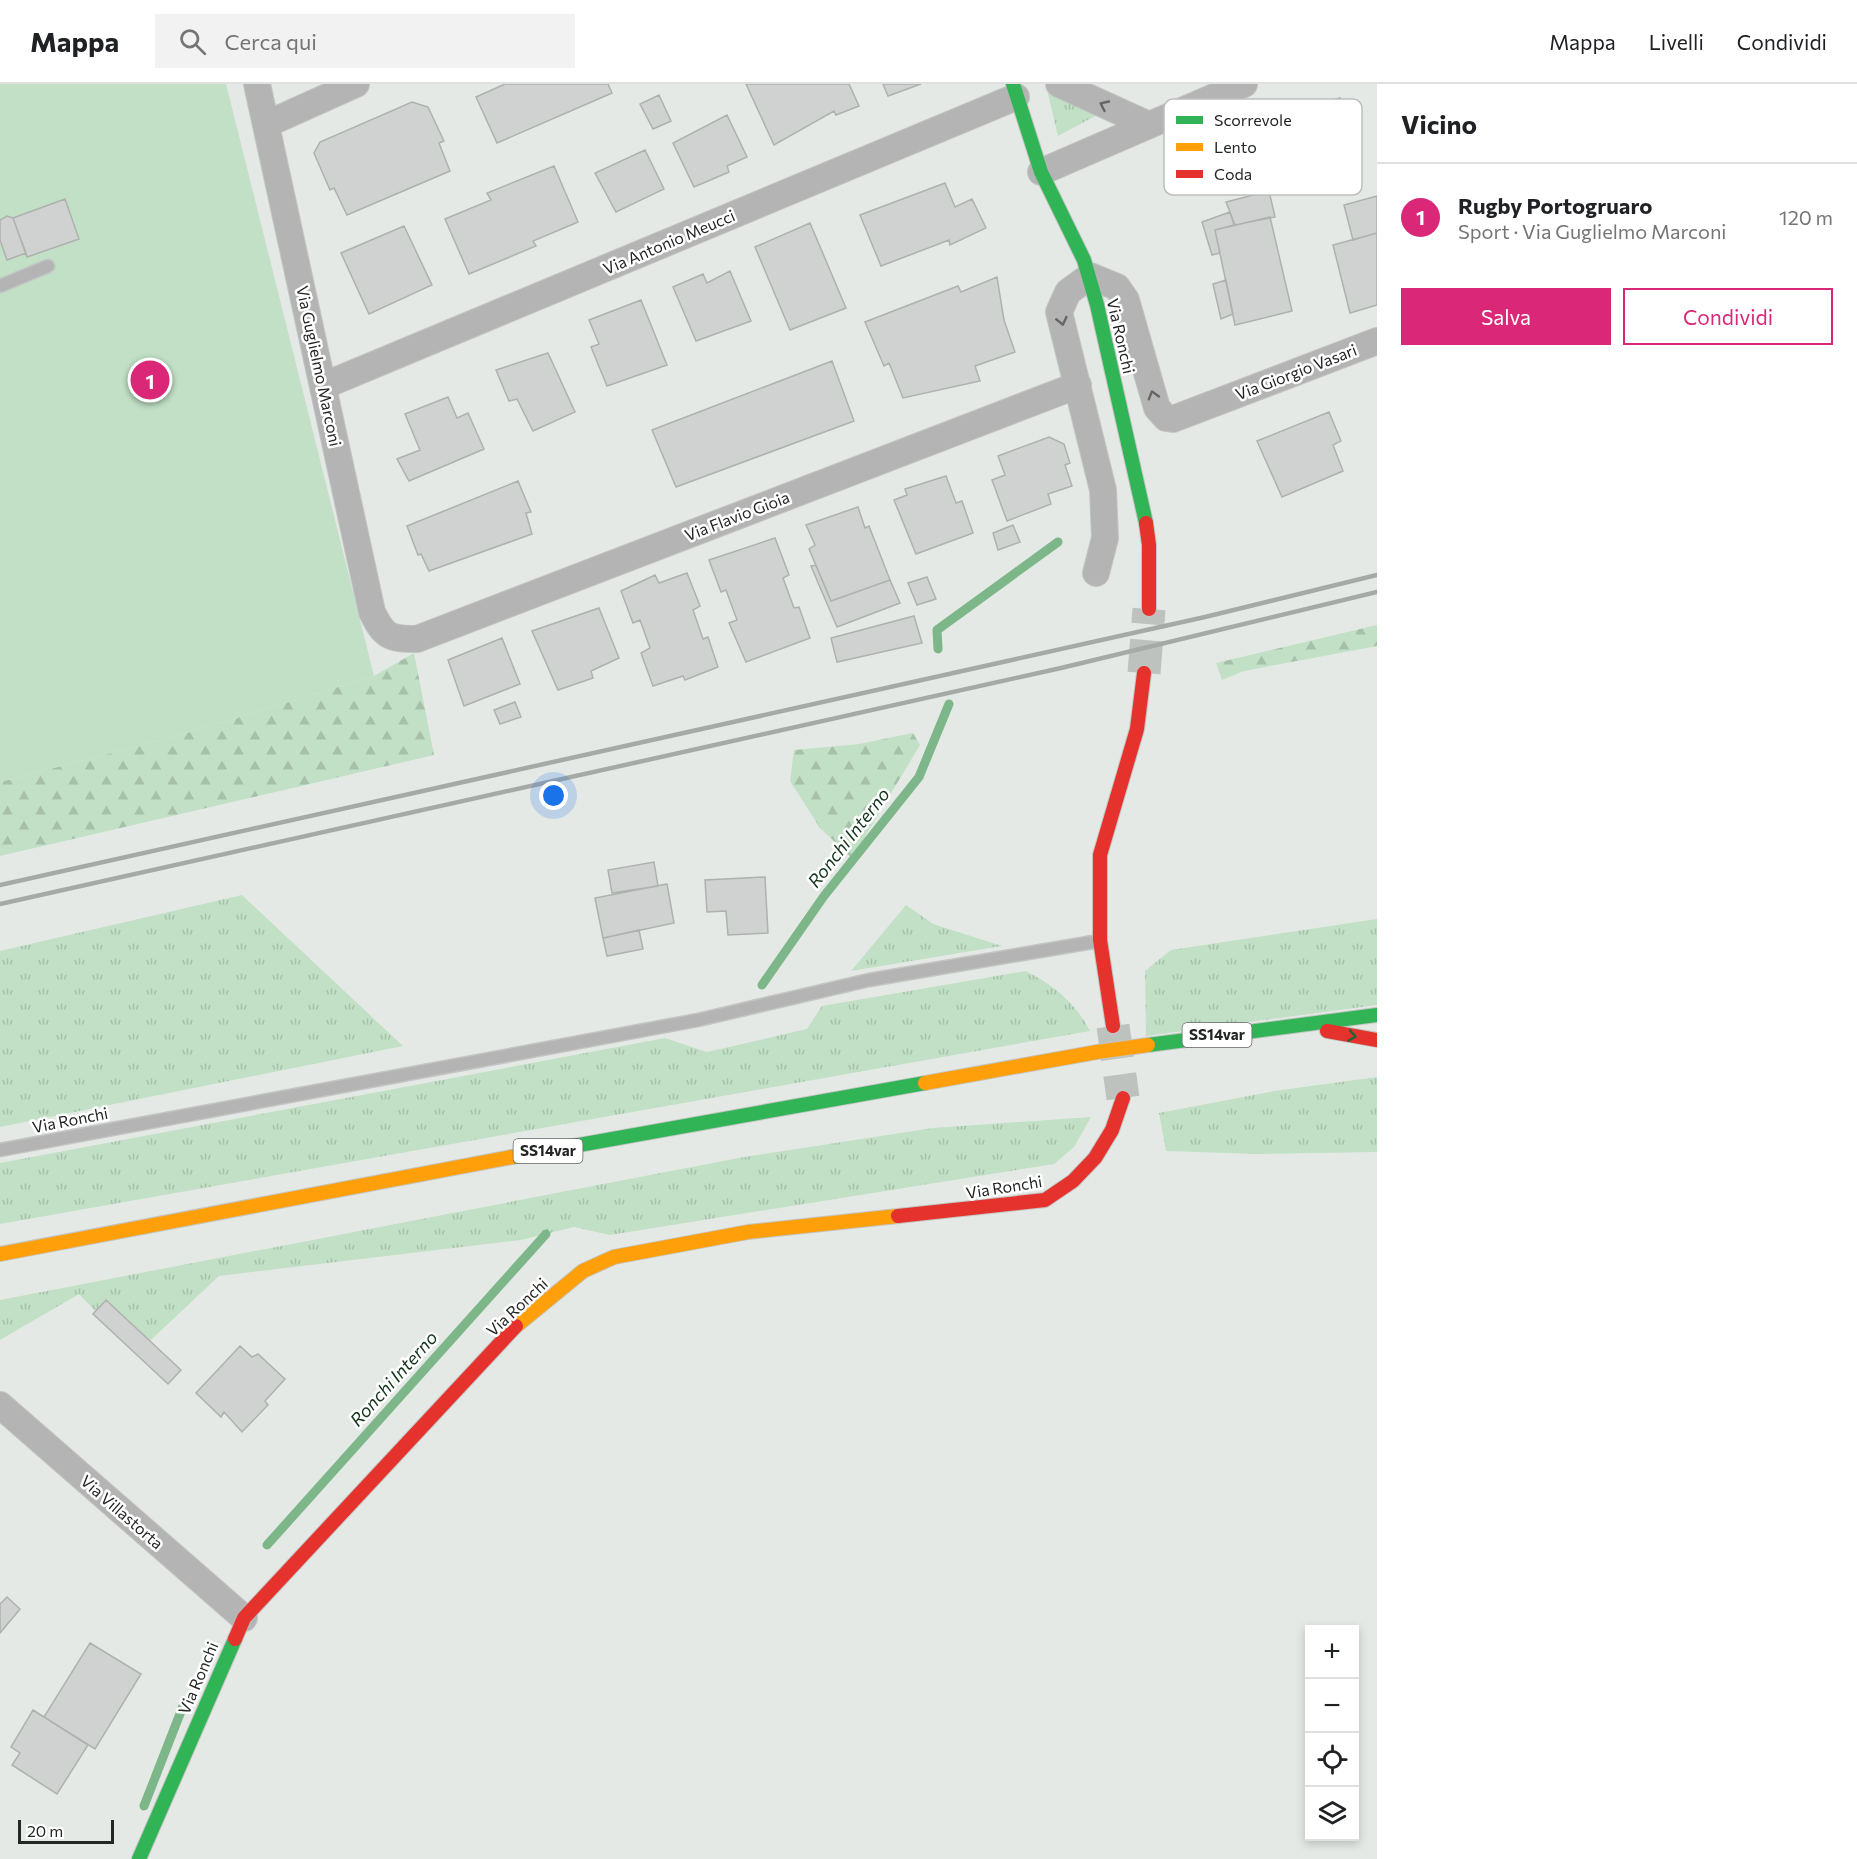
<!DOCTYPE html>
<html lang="it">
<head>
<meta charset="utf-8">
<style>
  body { margin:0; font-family:Commissioner,sans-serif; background:#f2f2f2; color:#202124 }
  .controls { position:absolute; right:18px; bottom:18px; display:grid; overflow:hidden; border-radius:0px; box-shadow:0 3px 9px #0003 }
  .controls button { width:54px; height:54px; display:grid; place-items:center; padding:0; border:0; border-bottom:2px solid #e0e0e0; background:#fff; color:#202124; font:30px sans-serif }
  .scale { position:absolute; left:18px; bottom:15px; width:96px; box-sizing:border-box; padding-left:6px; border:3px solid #232624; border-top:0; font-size:16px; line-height:21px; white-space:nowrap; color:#232624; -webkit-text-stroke:4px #fff; paint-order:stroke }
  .you { position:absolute; left:554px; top:712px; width:21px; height:21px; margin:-15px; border:4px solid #fff; border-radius:50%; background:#1a73e8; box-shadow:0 0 0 9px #1a73e833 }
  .badge { display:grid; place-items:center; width:39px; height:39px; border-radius:50%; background:#db2777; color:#fff; font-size:20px; font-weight:700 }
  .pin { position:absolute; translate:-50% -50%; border:3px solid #fff; box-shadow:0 2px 6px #0006 }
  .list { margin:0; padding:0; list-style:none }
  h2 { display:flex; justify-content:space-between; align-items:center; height:78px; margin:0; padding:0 24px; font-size:26px }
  h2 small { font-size:20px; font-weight:400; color:#757577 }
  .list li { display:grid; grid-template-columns:39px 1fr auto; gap:18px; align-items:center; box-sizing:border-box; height:108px; padding:0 24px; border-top:2px solid #e0e0e0 }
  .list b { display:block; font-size:22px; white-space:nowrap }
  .list p { margin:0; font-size:20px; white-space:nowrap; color:#757577 }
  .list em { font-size:20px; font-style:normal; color:#757577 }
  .actions { display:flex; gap:12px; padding:18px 24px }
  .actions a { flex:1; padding:14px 0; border:2px solid #db2777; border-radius:0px; text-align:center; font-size:21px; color:#db2777 }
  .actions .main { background:#db2777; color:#fff }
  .icon { flex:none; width:33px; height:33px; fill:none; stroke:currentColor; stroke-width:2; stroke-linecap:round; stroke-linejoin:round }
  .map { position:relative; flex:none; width:1377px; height:1775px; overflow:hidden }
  header { display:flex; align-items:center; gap:36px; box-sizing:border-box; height:84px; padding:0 30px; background:#fff; border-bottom:2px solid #e0e0e0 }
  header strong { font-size:28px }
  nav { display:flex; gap:33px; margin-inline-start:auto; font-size:21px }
  .search { width:420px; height:54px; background:#f2f2f2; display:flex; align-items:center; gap:15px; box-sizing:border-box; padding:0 21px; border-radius:0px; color:#757577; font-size:22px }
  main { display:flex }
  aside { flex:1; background:#fff }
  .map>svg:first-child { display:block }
  .grass { fill:url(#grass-tufts) }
  .forest { fill:url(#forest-firs) }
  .pitch { fill:#c1e0c6 }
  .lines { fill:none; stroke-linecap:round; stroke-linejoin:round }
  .stream { stroke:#7db789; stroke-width:9 }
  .building { fill:#cfd2d0; stroke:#aeb1ae; stroke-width:1.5 }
  .secondary-tunnel { stroke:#bec2bf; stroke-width:33; stroke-dasharray:33 16; stroke-linecap:butt }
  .lane-casing { stroke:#c3c5c3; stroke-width:15 }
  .street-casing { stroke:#c3c5c3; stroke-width:28 }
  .fast-casing { stroke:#c3c5c3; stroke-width:16 }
  .slow-casing { stroke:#c3c5c3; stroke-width:16 }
  .jam-casing { stroke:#c3c5c3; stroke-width:16 }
  .lane { stroke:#b3b4b3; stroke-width:12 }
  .street { stroke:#b3b4b3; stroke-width:26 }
  .fast { stroke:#30b455; stroke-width:14 }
  .slow { stroke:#ff9f0a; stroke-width:14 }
  .jam { stroke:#e5322d; stroke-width:14 }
  .rail { stroke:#a7a9a7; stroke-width:4.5 }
  .slow-bridge-casing { stroke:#c3c5c3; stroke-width:16; stroke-linecap:butt }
  .slow-bridge { stroke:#ff9f0a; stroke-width:14 }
  .oneway { stroke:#646664 }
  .oneway2 { stroke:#285f38 }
  .labels { text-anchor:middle; stroke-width:5; stroke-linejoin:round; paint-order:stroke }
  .shield { fill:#fff; stroke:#656766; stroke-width:1.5 }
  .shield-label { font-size:15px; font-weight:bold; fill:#232624 }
  .street-label { font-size:16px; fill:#232624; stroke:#fff }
  .water-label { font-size:18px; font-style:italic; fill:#113319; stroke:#fff }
  .key { fill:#fff; stroke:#bdbebd; stroke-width:1.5 }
  .key-label { font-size:16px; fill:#232624 }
</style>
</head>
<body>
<header>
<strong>Mappa</strong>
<div class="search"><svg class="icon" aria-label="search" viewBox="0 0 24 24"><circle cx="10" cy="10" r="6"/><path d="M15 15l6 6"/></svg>Cerca qui</div>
<nav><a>Mappa</a><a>Livelli</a><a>Condividi</a></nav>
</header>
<main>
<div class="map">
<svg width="1377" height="1775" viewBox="0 0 1377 1775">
  <defs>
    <pattern id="grass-tufts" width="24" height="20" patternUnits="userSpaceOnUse" patternTransform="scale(1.5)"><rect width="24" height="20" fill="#c1e0c6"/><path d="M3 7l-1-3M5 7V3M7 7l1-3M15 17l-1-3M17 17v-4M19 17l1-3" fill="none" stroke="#a6c0aa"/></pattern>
    <pattern id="forest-firs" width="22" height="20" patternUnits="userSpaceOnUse" patternTransform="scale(1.5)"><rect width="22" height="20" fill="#c1e0c6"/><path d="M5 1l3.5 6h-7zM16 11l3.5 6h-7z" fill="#a6c0aa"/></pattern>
  </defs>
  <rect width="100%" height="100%" fill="#e5e9e6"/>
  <!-- grass -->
  <path class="grass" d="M1048,10L1101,29L1058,52Z
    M242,811L403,962L0,1043V867Z
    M906,821L933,840L1002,862L851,887Z
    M1377,835V921L1146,952L1145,887L1171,866Z
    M1026,887C1053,901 1076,919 1090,947L0,1140V1079L665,954L707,968L807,945L822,922Z
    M1377,993V1068L1257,1070L1166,1067L1159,1029L1274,1007Z
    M1091,1033L1074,1063L1054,1080L610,1151L574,1143L521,1156L219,1192L136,1270L79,1210L0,1256V1216L744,1073L933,1044Z"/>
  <!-- forest -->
  <path class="forest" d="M1377,541V562L1244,587L1222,596L1216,579Z
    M414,569L434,671L0,772V698L180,651L374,592Z
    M913,649L920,661L852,774L820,744L790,697L794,666L859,660Z"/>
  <!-- pitch -->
  <path class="pitch" d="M0,0H226L374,592L180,651L0,698Z"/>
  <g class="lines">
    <!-- stream -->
    <path class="stream" d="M938,565L937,546L1058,458
      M762,901L824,812L919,693L949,620
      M267,1461L546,1150
      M144,1722L185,1617"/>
  </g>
  <!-- building -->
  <path class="building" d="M505,0H608L612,9L497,59L476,13Z
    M746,0H849L859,22L836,31L834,27L774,61Z
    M883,0H921L888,12Z
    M659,11L671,37L653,45L640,20Z
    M1340,14L1360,87L1315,99L1294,26Z
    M412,18L428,23L444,57L439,59L450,87L347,131L334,104L330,106L314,69L320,58Z
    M727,31L747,73L727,82L729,88L694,103L673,59Z
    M645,66L664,105L616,128L595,89Z
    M554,82L578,138L533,157L536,162L469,190L445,135L491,116L487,109Z
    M945,99L955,123L972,115L986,144L950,161L949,156L881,182L860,131Z
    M1269,107L1275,133L1235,141L1226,118Z
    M1377,112V149L1353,156L1344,121Z
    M65,115L79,155L27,173L13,134Z
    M1230,128L1234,141L1215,146L1220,169L1212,171L1202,138Z
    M7,132L13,134L26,169L7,176L0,156V136Z
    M1270,133L1292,227L1235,241L1215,146Z
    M810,139L846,224L790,246L755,163Z
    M404,142L432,201L369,230L341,169Z
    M1377,149V221L1350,229L1333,161Z
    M730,187L751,237L696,257L673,203L703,190L707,199Z
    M997,193L1004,236L1015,268L975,282L980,297L903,314L889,279L884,282L865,238L958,202L961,208Z
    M1226,196L1233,230L1221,235L1213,200Z
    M641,216L667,281L607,302L591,263L599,260L589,236Z
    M548,269L575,328L533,347L517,315L509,317L496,286Z
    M832,277L854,337L676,403L652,346Z
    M448,313L457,334L468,329L484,365L409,397L397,375L420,366L405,330Z
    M1329,328L1341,357L1333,361L1343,387L1282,413L1257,357Z
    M1049,353L1064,360L1070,379L1065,381L1072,402L1048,410L1051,420L1007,437L992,396L1005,391L998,372Z
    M946,392L956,419L962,417L973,449L916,470L894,416L907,411L905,405Z
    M518,397L531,428L526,429L532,450L429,487L421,470L418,471L407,442Z
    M858,423L865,444L869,442L890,496L831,517L809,465L815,461L806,441Z
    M1013,441L1020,458L998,466L993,449Z
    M775,454L789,491L783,494L794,524L799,523L810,554L746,578L729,539L737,536L726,506L721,508L709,476Z
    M816,481L831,517L890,496L900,519L837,543L811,482Z
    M687,489L700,522L693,526L703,555L708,553L718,583L685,596L683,592L653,602L641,569L650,564L640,536L633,539L621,507L655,491L659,499Z
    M927,493L936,515L917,521L908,499Z
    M599,524L619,574L591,587L593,594L558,606L532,547Z
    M914,532L922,559L837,578L831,554Z
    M502,554L520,600L464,622L448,576Z
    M515,618L521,633L500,640L494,626Z
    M654,778L658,802L612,809L608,786Z
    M765,793L768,849L728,851L726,827L707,828L705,796Z
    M667,800L674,839L603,854L595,814Z
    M639,846L643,865L607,872L603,854Z
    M106,1216L181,1286L168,1300L93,1230Z
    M240,1262L252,1273L258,1270L285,1295L265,1317L268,1321L242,1348L224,1328L221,1333L196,1309Z
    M7,1513L20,1525L0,1549V1520Z
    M90,1559L141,1590L95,1665L44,1633Z
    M33,1626L88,1661L57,1710L12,1681L20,1669L11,1663Z"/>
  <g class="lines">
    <!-- secondary-tunnel -->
    <path class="secondary-tunnel" d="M1144,589L1149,525
      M1113,942L1123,1014"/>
    <defs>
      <path id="lane" d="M0,202L48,182
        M0,1066L698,936L869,896L1099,857"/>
      <path id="street" d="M257,0L372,528C384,553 390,555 417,555L1078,301
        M1059,0L1149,41
        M267,40L356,0
        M1041,88L1244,0
        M323,302L1016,13
        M1096,489L1105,454L1103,406L1059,228L1068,208L1090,192L1117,203L1126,216L1157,324L1166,334L1173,335L1377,257
        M0,1321L244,1534"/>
      <path id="fast" d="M1013,0L1041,88L1084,176L1097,221L1146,439
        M1148,961L1377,931
        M512,1073L925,999
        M139,1775L235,1555"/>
      <path id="slow" d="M925,999L1097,968
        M0,1170L512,1073
        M516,1242L583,1187L614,1173L748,1148L898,1132"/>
      <path id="jam" d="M1146,439L1149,461V525
        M1113,942L1100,856V771L1137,645L1144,589
        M1327,947L1377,956
        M898,1132L1045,1116L1073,1097L1095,1074L1112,1046L1123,1014
        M235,1555L244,1534L516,1242"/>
    </defs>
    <!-- lane casing -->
    <use href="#lane" class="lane-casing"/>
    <!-- street casing -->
    <use href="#street" class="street-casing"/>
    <!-- fast casing -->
    <use href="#fast" class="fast-casing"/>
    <!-- slow casing -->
    <use href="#slow" class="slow-casing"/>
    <!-- jam casing -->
    <use href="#jam" class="jam-casing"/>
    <!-- lane -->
    <use href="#lane" class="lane"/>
    <!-- street -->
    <use href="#street" class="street"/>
    <!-- fast -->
    <use href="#fast" class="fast"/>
    <!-- slow -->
    <use href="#slow" class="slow"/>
    <!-- jam -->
    <use href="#jam" class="jam"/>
    <!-- rail -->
    <path class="rail" d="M0,801L1205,533L1377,491
      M0,820L1061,584L1377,508"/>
    <defs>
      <path id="slow-bridge" d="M1097,968L1148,961"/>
    </defs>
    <!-- slow-bridge casing -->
    <use href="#slow-bridge" class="slow-bridge-casing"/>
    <!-- slow-bridge -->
    <use href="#slow-bridge" class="slow-bridge"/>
  </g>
  <!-- one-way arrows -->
  <defs><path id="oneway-chevron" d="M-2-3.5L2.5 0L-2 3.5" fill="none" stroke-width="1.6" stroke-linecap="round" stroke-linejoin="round" transform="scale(1.5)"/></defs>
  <g class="oneway">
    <use href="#oneway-chevron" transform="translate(1104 21) rotate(-155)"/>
    <use href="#oneway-chevron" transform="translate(1062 237) rotate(77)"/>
    <use href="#oneway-chevron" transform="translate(1153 311) rotate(-106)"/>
  </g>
  <use class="oneway2" href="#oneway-chevron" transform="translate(1352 952) rotate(9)"/>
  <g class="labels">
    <!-- shield labels -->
    <g class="shield">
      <rect x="1182.5" y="939" width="69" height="24" rx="4.5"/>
      <rect x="513.5" y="1055" width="69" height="24" rx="4.5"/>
    </g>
    <g class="shield-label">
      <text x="1217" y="956">SS14var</text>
      <text x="548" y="1072">SS14var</text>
    </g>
    <!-- street labels -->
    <g class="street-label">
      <text transform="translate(669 158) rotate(-23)" y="6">Via Antonio Meucci</text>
      <text transform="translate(1121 252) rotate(77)" y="6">Via Ronchi</text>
      <text transform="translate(319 282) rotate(78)" y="6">Via Guglielmo Marconi</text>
      <text transform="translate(1296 288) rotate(-21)" y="6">Via Giorgio Vasari</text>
      <text transform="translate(737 432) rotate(-21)" y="6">Via Flavio Gioia</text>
      <text transform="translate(70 1036) rotate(-11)" y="6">Via Ronchi</text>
      <text transform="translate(1004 1103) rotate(-9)" y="6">Via Ronchi</text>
      <text transform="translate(517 1223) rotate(-43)" y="6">Via Ronchi</text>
      <text transform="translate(122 1428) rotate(41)" y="6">Via Villastorta</text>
      <text transform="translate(198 1594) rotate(-67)" y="6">Via Ronchi</text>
    </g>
    <!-- water labels -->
    <g class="water-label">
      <text transform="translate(849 754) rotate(-52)" y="6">Ronchi Interno</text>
      <text transform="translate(394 1295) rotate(-48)" y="6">Ronchi Interno</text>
    </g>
  </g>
  <!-- legend -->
  <rect x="1164" y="15" width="198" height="96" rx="9" class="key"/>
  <rect x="1176" y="32" width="27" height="8" fill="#30b455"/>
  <rect x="1176" y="59" width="27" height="8" fill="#ff9f0a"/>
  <rect x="1176" y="86" width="27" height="8" fill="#e5322d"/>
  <g class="key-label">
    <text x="1214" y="42">Scorrevole</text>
    <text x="1214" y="69">Lento</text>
    <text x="1214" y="96">Coda</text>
  </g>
</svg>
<div class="controls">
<button>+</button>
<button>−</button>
<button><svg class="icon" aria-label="locate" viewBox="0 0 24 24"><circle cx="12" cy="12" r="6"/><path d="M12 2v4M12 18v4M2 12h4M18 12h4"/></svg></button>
<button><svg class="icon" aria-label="layers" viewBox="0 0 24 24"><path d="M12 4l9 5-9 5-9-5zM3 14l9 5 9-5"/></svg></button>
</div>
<div class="scale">20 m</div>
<div class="you"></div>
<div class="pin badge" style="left:150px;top:296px">1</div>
</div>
<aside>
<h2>Vicino<small></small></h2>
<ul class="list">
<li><span class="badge">1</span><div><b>Rugby Portogruaro</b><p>Sport · Via Guglielmo Marconi</p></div><em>120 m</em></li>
</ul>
<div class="actions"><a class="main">Salva</a><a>Condividi</a></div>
</aside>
</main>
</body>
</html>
